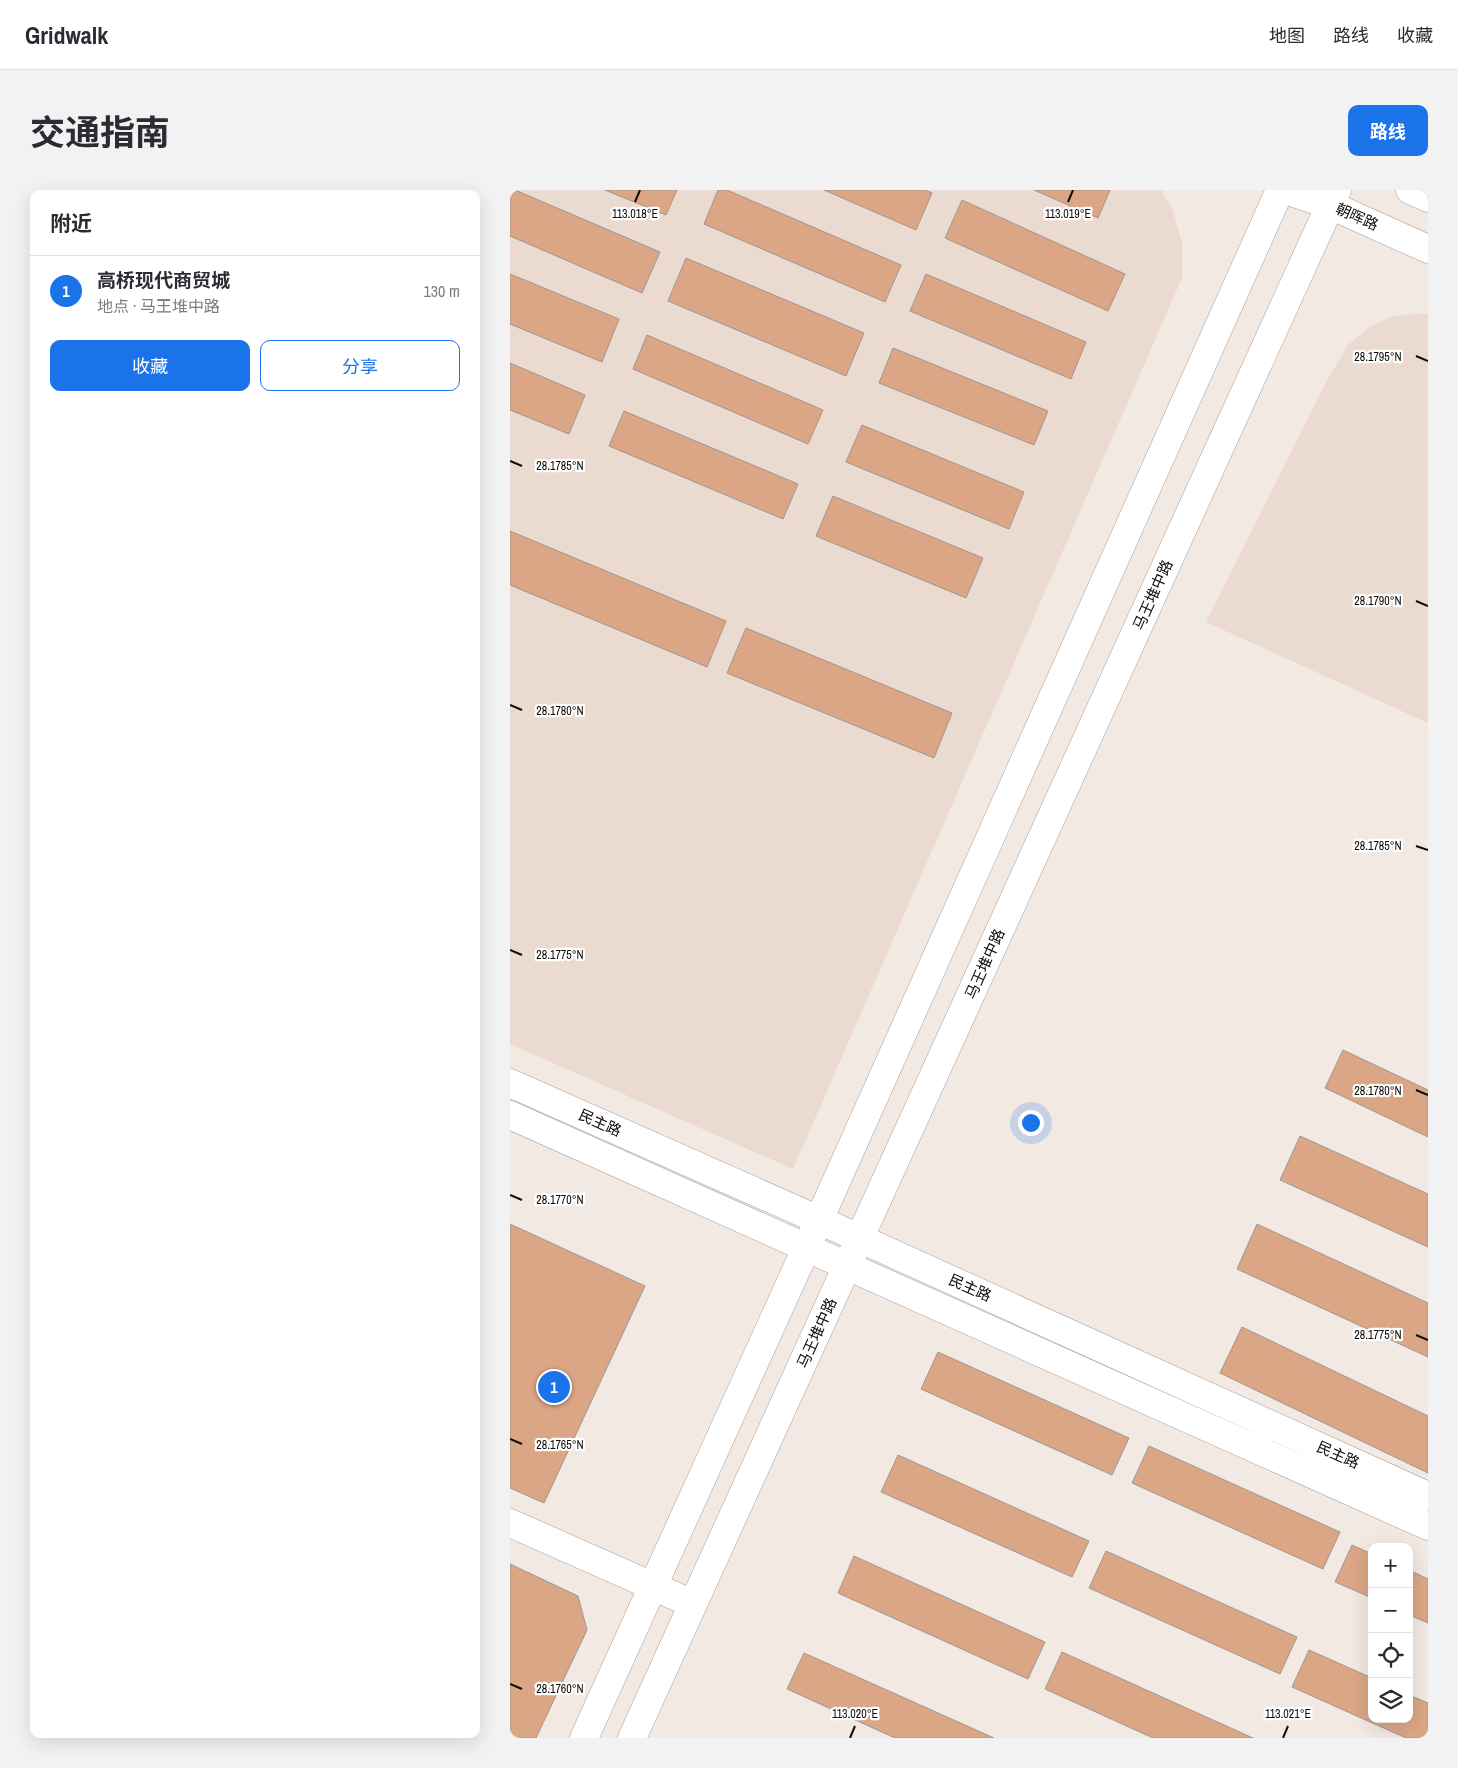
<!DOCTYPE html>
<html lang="zh">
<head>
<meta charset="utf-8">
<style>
  body { margin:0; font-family:"Archivo Narrow","Noto Sans SC",sans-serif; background:#f2f2f3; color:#2b2b33 }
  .controls { position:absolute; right:15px; bottom:15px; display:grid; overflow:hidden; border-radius:10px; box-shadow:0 5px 20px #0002 }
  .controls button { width:45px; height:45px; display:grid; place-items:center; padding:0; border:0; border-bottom:1px solid #e1e1e2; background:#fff; color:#2b2b33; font:25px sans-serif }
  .you { position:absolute; left:520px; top:932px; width:18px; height:18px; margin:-12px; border:4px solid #fff; border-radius:50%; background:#1a73e8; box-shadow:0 0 0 8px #1a73e833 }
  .badge { display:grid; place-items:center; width:32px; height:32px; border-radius:50%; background:#1a73e8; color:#fff; font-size:16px; font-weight:700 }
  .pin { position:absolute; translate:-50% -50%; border:2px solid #fff; box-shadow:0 1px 5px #0006 }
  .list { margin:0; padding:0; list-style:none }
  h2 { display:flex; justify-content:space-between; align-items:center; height:65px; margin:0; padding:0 20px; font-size:21px }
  h2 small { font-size:16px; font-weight:400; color:#7c7c81 }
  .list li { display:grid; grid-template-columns:32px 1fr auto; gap:15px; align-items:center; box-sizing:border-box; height:70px; padding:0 20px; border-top:1px solid #e1e1e2 }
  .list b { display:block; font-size:19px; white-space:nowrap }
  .list p { margin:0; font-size:16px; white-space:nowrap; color:#7c7c81 }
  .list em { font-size:16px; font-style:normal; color:#7c7c81 }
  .actions { display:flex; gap:10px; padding:15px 20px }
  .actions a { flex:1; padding:11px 0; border:1px solid #1a73e8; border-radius:10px; text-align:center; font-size:18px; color:#1a73e8 }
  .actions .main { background:#1a73e8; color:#fff }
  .icon { flex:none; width:28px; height:28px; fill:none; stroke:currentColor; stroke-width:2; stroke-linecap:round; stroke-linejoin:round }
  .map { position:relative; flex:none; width:918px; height:1548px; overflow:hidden; border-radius:10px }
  header { display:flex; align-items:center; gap:30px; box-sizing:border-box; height:70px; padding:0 25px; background:#fff; border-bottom:1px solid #e1e1e2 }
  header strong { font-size:24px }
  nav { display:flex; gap:28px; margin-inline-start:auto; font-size:18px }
  .intro { display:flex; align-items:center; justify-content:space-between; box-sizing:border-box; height:120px; padding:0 30px }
  h1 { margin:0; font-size:35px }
  .button { padding:12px 22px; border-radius:10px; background:#1a73e8; color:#fff; font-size:18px; font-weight:700 }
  main { display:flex; gap:30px; padding:0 30px }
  aside { flex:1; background:#fff; border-radius:10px; box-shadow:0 5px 20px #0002 }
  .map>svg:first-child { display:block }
  .built { fill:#eadad0 }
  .building { fill:#dba686; stroke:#9f9691 }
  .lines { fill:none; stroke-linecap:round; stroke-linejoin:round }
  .minor-casing { stroke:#aaa19c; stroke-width:29 }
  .major-casing { stroke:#aaa19c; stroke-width:29 }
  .minor { stroke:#fff; stroke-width:28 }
  .major { stroke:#fff; stroke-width:28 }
  .ticks { fill:none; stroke:#0e0b09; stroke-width:2 }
  .labels { text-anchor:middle; stroke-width:4.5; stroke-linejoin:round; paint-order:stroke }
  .street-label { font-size:15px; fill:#0e0b09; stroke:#fff }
  .ticks-label { font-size:12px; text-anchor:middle; fill:#0e0b09; stroke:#fff; stroke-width:4.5; stroke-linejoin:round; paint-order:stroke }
</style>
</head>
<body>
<header>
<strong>Gridwalk</strong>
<nav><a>地图</a><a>路线</a><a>收藏</a></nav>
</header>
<div class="intro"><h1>交通指南</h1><a class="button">路线</a></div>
<main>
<aside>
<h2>附近<small></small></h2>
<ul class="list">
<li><span class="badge">1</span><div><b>高桥现代商贸城</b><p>地点 · 马王堆中路</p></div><em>130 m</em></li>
</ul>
<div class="actions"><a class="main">收藏</a><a>分享</a></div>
</aside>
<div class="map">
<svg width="918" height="1548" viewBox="0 0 918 1548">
  <rect width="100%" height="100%" fill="#f2e9e3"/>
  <!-- built -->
  <path class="built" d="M0,0H651L662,18L672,52V88L283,979L0,854Z
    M906,124H918V533L696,432L816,192L839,154L861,136L883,126Z"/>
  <!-- building -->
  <path class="building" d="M0,0H5L150,62L132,103L0,46Z
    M95,0H167L156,25Z
    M208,0H217L391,75L375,112L194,34Z
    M314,0H415L422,3L406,40Z
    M524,0H600L588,28Z
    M452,10L615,84L598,121L435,48Z
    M176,68L354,143L336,186L158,111Z
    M0,84L109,129L92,172L0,134Z
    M416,84L576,152L561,189L400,121Z
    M137,145L313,220L298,254L123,179Z
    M383,158L538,221L524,255L369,193Z
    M0,173L75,205L59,244L0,220Z
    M114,221L288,294L273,329L99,256Z
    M352,235L514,302L499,339L336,272Z
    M323,306L473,368L456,408L306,346Z
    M0,341L216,431L197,477L0,395Z
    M236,438L442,523L424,568L217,483Z
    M833,860L918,900V947L815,898Z
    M790,946L918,1004V1057L770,990Z
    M0,1034L135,1096L34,1313L0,1298Z
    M747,1034L918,1113V1167L727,1079Z
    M732,1137L918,1226V1283L710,1183Z
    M428,1162L619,1248L602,1285L411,1199Z
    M639,1256L830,1342L813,1379L622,1293Z
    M388,1265L579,1351L562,1387L371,1302Z
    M842,1355L862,1364V1408L825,1392Z
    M596,1361L787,1447L770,1484L579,1398Z
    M344,1366L535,1452L518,1489L328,1403Z
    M0,1374L68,1406L77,1440L26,1548H0Z
    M899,1380L918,1389V1433L899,1425Z
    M799,1460L862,1488V1529H899V1505L918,1513V1548H896L782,1497Z
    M552,1462L743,1548H643L535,1499Z
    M294,1463L484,1548H385L277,1499Z"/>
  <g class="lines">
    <defs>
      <path id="minor" d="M775,0L820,15L918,59
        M900,0L918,8
        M0,893L309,1030L918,1306
        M0,925L918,1336
        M0,1333L183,1414"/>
      <path id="major" d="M74,1548L309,1030L770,0
        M122,1548L827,0"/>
    </defs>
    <!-- minor casing -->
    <use href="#minor" class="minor-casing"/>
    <!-- major casing -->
    <use href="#major" class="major-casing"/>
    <!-- minor -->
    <use href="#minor" class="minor"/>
    <!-- major -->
    <use href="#major" class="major"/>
  </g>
  <!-- ticks -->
  <path class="ticks" d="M125,12L130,0M558,12L563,0M906,166L918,171M0,271L12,276M906,411L918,416M0,515L12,520M906,656L918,660M0,760L12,765M906,900L918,905M0,1005L12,1010M906,1145L918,1150M0,1249L12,1254M0,1494L12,1499M340,1548L345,1536M773,1548L778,1536"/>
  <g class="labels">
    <!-- street labels -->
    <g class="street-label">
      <text transform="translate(847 27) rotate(24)" y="5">朝晖路</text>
      <text transform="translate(643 405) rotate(-66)" y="5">马王堆中路</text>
      <text transform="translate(475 774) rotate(-66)" y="5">马王堆中路</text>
      <text transform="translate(90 933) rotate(24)" y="5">民主路</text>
      <text transform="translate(460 1098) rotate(24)" y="5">民主路</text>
      <text transform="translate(307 1143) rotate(-66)" y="5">马王堆中路</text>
      <text transform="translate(828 1265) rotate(24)" y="5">民主路</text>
    </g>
  </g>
  <g class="ticks-label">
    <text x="558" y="28">113.019°E</text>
    <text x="125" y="28">113.018°E</text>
    <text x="868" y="171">28.1795°N</text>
    <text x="50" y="280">28.1785°N</text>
    <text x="868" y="415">28.1790°N</text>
    <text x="50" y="525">28.1780°N</text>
    <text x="868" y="660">28.1785°N</text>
    <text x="50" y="769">28.1775°N</text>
    <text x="868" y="905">28.1780°N</text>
    <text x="50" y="1014">28.1770°N</text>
    <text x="868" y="1149">28.1775°N</text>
    <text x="50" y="1259">28.1765°N</text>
    <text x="50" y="1503">28.1760°N</text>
    <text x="345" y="1528">113.020°E</text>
    <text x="778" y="1528">113.021°E</text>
  </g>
</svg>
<div class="controls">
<button>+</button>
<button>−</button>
<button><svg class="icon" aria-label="locate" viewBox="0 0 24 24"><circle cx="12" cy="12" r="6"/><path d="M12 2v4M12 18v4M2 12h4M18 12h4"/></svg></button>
<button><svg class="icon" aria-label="layers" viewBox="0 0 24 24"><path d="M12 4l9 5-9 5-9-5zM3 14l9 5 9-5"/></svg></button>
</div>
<div class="you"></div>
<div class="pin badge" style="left:44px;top:1197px">1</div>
</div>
</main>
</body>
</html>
